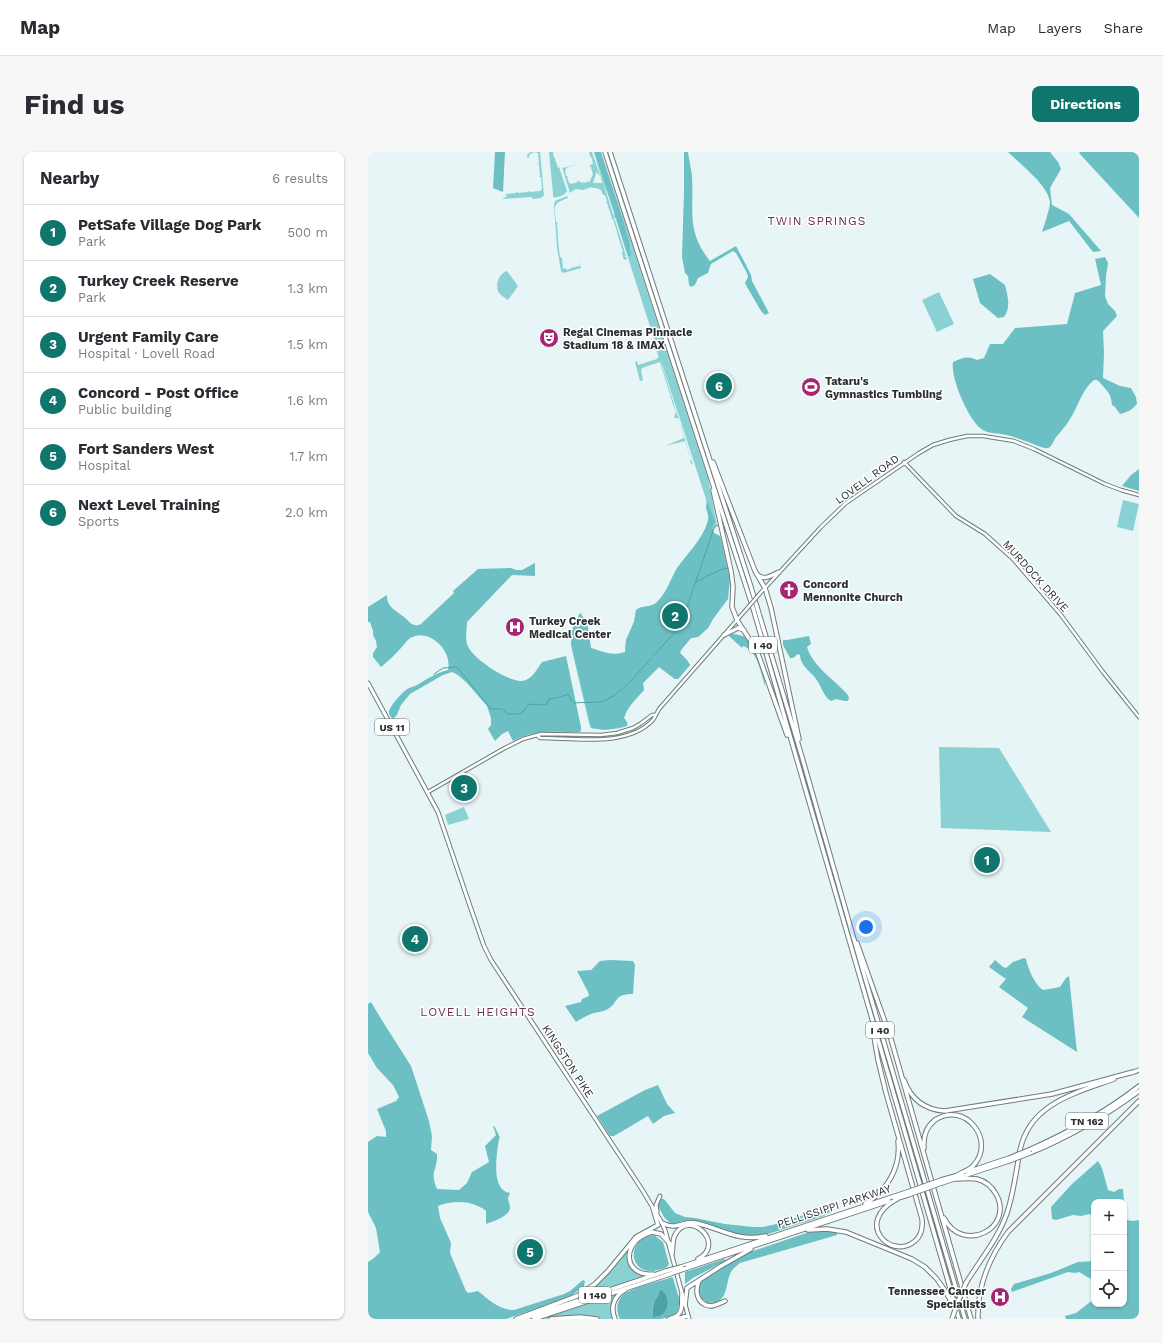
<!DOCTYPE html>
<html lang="en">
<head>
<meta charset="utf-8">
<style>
  body { margin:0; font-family:"Work Sans",sans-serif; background:#f7f7f7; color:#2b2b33 }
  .controls { position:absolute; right:12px; bottom:12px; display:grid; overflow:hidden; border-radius:8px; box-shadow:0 1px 3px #0004 }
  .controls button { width:36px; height:36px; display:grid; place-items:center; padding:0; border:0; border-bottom:1px solid #e1e1e2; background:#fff; color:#2b2b33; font:20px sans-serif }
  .you { position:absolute; left:498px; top:775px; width:14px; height:14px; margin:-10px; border:3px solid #fff; border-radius:50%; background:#1a73e8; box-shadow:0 0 0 6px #1a73e833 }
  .badge { display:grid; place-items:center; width:26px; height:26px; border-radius:50%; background:#0f766e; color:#fff; font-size:13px; font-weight:700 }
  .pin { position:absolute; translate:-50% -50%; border:2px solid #fff; box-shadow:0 1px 4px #0006 }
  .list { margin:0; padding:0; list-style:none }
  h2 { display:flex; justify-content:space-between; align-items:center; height:52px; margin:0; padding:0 16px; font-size:17px }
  h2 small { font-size:13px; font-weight:400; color:#7c7c81 }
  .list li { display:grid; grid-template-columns:26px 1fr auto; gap:12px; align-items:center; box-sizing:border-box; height:56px; padding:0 16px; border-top:1px solid #e1e1e2 }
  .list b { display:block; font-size:15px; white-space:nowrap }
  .list p { margin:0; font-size:13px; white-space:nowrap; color:#7c7c81 }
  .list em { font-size:13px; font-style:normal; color:#7c7c81 }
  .icon { flex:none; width:22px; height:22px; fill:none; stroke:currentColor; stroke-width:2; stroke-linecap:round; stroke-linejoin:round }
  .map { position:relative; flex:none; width:771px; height:1167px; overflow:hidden; border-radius:8px }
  header { display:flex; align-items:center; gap:24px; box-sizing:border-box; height:56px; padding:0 20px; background:#fff; border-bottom:1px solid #e1e1e2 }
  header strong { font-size:19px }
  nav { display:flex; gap:22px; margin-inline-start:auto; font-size:14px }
  .intro { display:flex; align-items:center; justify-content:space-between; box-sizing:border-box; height:96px; padding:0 24px }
  h1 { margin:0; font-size:28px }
  .button { padding:10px 18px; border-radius:8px; background:#0f766e; color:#fff; font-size:14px; font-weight:700 }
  main { display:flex; gap:24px; padding:0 24px }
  aside { flex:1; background:#fff; border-radius:8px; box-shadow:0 1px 3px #0004 }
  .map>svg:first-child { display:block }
  .green { fill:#89d1d3 }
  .forest { fill:#6cc0c3; fill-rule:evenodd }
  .water { fill:#4da2a5 }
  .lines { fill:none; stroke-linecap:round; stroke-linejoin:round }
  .stream { stroke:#4da2a5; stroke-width:1 }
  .secondary-casing { stroke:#6f7c7c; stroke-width:4.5 }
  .primary-casing { stroke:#6f7c7c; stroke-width:5 }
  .highway-casing { stroke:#6f7c7c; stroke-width:5.5 }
  .secondary { stroke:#fff; stroke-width:2.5 }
  .primary { stroke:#fff; stroke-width:3 }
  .highway { stroke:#fff; stroke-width:3.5 }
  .secondary-bridge-casing { stroke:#6f7c7c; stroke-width:4.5; stroke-linecap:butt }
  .highway-bridge-casing { stroke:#6f7c7c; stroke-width:5.5; stroke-linecap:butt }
  .secondary-bridge { stroke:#fff; stroke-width:2.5 }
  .highway-bridge { stroke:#fff; stroke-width:3.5 }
  .labels { text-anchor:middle; stroke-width:3; stroke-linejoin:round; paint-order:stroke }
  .shield { fill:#fff; stroke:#696d6d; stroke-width:1 }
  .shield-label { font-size:10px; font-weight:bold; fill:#292e2e }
  .poi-label { font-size:11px; font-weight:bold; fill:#292e2e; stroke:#fff; text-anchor:start }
  .street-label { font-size:11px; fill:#292e2e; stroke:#fff }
  .neighbourhood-label { font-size:12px; letter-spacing:1px; fill:#6e2e51; stroke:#fff }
</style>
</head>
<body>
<header>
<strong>Map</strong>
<nav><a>Map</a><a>Layers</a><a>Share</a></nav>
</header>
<div class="intro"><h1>Find us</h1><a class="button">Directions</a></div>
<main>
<aside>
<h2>Nearby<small>6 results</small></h2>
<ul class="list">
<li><span class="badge">1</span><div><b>PetSafe Village Dog Park</b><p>Park</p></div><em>500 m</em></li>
<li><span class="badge">2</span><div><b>Turkey Creek Reserve</b><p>Park</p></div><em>1.3 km</em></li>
<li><span class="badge">3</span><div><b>Urgent Family Care</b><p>Hospital · Lovell Road</p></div><em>1.5 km</em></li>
<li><span class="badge">4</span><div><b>Concord - Post Office</b><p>Public building</p></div><em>1.6 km</em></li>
<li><span class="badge">5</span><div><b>Fort Sanders West</b><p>Hospital</p></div><em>1.7 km</em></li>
<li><span class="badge">6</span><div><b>Next Level Training</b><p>Sports</p></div><em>2.0 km</em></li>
</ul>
</aside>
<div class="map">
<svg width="771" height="1167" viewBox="0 0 771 1167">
  <rect width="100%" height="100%" fill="#e7f5f6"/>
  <!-- green -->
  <path class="green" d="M162,0H172L176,44H175L173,45L174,46L164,47V45L134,47L139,44L137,42L148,41L149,39L150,41L160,40L161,38V40L172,39L174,37L173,25H171L172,24L171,12H169L171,11L170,1L166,0L162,2L160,7L159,3Z
    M181,0H185L186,6H188L187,7L190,16L191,15L199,39C197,43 190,46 185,45V42Z
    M221,0H224L232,24L229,21V19L225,31H234L238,40L258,104L256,105H258L259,107L256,108L254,101L255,100L250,84H249L250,83L245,67H243L244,66L239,51L238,50L239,49L237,43H235L233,38L228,36H225L224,35L215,38L207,37V39L206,38L202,41L194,15L195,16L206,13V11L207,15L206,13L198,16V18H197L198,24H200L199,25L201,31H202L203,32L210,30L209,28L214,31V30L216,31L222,29L225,22L222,13L225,12L224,7L225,6H223Z
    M226,0L245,56L246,65L248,66L260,104L263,97L262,92L255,67L234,0L340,326L349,373L345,378L346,381L352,384L354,390L362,428L359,447L345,467L340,476L330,485L323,486L313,498L312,501L319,508L322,513L310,527H307L291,515L275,531L276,538C268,547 259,555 256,566L260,573C249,579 235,578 223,576L221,571L204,498C202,484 205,472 212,461L219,470L223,496C236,500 244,504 257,500L258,488L266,470L268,458C274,453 282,456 288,451C299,442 301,429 309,417C318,403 337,385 340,368C341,364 339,360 338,356C338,352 339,349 337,344L295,215L287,195L286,187L239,40L235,33Z
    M199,44L200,46C183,52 187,54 188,70L190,71L189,72L190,88H191L190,89L192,105L194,106L195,117L198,116L199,118L206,115L207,116V115L212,114L210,106L213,116L195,121L193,119L189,95L186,53L187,49Z
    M139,119L150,134L140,148C136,145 131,142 130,139C127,131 132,121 139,119Z
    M571,140L586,172L569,180L554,148Z
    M291,204L325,313L322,310L323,308L322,302H320L321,301L317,289L297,294L316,286L311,268L309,266H306L308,260L305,252L304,251V249L303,246L292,210L274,216L273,219L275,228L272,229L267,210L269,209L270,213L289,207Z
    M443,225L452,240L443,245L434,231Z
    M755,348L771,352L765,379L749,375Z
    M571,595L631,596L683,680L573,676Z
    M96,655L101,667L80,673L77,663Z
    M263,1091C258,1110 263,1114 278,1123L207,1149L206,1147L230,1131Z
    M249,1141C243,1150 242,1157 246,1167H230L224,1165L172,1167Z"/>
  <!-- forest -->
  <path class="forest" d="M127,0H137L135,40L125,36Z
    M226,0H233L255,67L262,92L263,103L262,104H260L248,66L247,65L245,56Z
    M316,0H320C321,8 323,16 324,24C326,60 318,79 342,109L368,94L377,111L383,123L384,129L401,161L397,163L393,159L379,135L377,131L380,125L379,121L368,101L365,99L343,112L340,121L330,126L327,133L323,135L321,133L320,124L317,121L314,105L316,39Z
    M640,0H682L690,10L693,17L682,36L684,53L701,62L733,99L725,100L701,69L674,80C676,74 682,56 682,50C680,33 652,12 640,0Z
    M712,0H771V66L711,1Z
    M737,105L740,111L738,124L737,144L740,152L747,159L749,164L735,179L736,202L735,226L752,234L763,236L768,245L769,252C764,258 760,260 752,262L747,255L744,253C743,242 741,241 734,233C731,230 731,228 726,228C715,237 712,249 705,262C701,270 695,277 689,284C686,287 685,292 682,295C679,297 676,296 673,295C662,291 650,286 639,283C631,281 621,282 615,278C601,270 582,225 585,210C594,206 600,203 609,208L616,206L622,192H635L647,176L699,172L707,141L733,133L727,107Z
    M622,122L637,133C640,145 643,155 636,165L630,166L612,151L605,127Z
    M771,317V339L754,334L763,323Z
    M340,351L347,369L344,376L346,381L352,384L362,428L360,447L345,467L340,476L330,485L323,486L313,498L312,501L319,508L322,513L310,527H307L291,515L275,531L276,538C268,547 259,555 256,566L259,570V574L237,578L223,576L203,492L205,475L212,461L219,470L223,496C236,500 244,505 257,500L258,488L266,470L268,458C274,453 282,456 288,451C299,441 302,428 309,416C320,401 335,387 340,369C341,364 339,359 338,354Z
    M167,411V424L144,423L99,470C99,476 97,485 99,492C103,506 140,530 154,529C164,528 169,517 174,510L198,504L213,575V579L211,580C188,580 166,577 145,589L140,579L134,582L127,589L120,577L123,573V566L119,554L99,531L90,523L84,520L75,523L42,542L33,553L29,563L25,567C23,565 20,562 21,559C23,553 35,539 41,536C43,535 45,535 47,534C58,528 67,521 80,518C85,498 59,474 41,487C38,489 36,493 33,496C27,503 20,509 13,515L5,505V501L9,495L8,489L5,483V479L2,470H0V455L19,443C18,455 29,459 36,465C40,468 43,473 47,473C49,474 51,473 53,472L86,441L85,439L110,417L143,416L148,418H154Z
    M363,482C368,482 375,483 378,486C387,495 398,522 397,534C393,521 390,499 375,494L374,496L361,484Z
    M441,484L443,492L439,495C445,515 467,528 480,543L481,546L480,549H477L468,547L463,549C455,544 454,535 448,527C443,520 432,513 432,503L430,502L425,506H422L415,493V488H419Z
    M656,806L658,807C660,817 667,833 675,838L692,835L698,826L701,824L709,900L654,865L660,856L631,835L638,827L621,815L627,808L635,815L638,816L645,810Z
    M242,808L265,809L267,813L265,842C244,842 252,851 238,858C234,860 228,860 223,862C218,864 213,867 208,870L197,854L213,850L214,847L221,844L220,840L209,819L223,818L232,809Z
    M3,850L15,870L43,914L61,969L64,984L63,998L69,1002C70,1018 61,1019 69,1037L91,1038L99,1031L104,1020L121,1010L117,994L128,983L125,974L127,975L132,986L131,987C129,1001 122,1038 142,1041L140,1046C140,1049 142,1053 142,1056C142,1064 124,1070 118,1072V1059C105,1048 85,1048 70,1054L72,1066L83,1091L82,1101L98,1139L100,1141L110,1139C121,1148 131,1158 146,1158L196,1142L202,1139L215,1128L217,1129L216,1134L202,1145L187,1151L138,1167H0V1110L6,1106L12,1100L8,1076L0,1060V990L9,984L18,985V979L9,957L28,949L31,945L25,933L9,916L0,901V852Z
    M290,933L299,952L307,961L296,964L285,972L280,964L246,984H242L229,964L277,938Z
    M730,1009L734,1016L740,1038L746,1040L751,1037H755L756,1050H726V1064L721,1062L713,1064L705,1063L688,1068L684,1067L683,1055L704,1032Z
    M293,1047H296L307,1061L317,1065L327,1066L357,1072L385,1075H395L408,1072L460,1055L462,1060L456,1064L397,1083H372L325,1068L315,1069L308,1072L302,1071L296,1065L290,1054V1050Z
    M756,1060V1065L758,1068L765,1069L771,1068V1167H698L697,1164L708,1161L726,1147V1152H756Z
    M460,1078L469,1080V1083L372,1111C369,1114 365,1116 363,1120C356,1134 362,1151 339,1151L331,1144C330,1136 331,1132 336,1126L382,1100L444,1079Z
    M286,1083L295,1090L301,1112C298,1117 295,1117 290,1118C262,1126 255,1087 286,1083Z
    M356,1107L358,1108L357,1109L325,1126L317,1132V1120Z
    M726,1109V1128L719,1125L711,1120L707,1121L700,1120L644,1140L643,1137L646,1132L683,1121L710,1110Z
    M304,1125L305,1126L312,1149L309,1161L305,1164L293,1167H252C248,1160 248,1150 254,1144C263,1135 291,1130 304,1125ZM298,1144V1148L289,1165H285C283,1153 285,1146 298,1144Z"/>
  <!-- water -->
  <path class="water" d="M293,1138C304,1145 301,1166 285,1165C284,1159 284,1150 290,1145L291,1140Z"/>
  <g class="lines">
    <!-- stream -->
    <path class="stream" d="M327,431C335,426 351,417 360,416
      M285,504L310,477L314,470L346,376L348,374L351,373
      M66,522L75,516L89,515L123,557H134L140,562H149L154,561L161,552L172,553L179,552L180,548C187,545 193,546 200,542L203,548L206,551C214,550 224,551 231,550C250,547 270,520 283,507"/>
    <defs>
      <path id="secondary" d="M536,310L588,364L617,382L645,407L693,463L735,520L771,565
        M397,436L453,375L478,351L551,301L565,293L581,288L599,284H615L646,289L666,297L737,332L753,338L771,343
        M170,584L172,586C206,586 259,596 285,568C287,565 289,561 291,557L376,460
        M60,640L135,597L155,587L173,582L233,583L249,581L265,576L272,572L284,563H287"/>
      <path id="primary" d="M0,531L70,660L102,754L116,794L123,808L275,1039L294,1071L297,1078L321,1167
        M289,1060L288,1053L292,1044"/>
      <path id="highway" d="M237,0L385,456L591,1167
        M242,0L383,435L434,605L493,812L597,1167
        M345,310L387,419L397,436L403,456L431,587
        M345,338L363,419L365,434L364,455L369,468L389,499L419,583
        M390,423C397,429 404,423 411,420
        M356,483L370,476L376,478
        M489,791L523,887L603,1167
        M504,873L510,908L518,941L554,1067C555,1076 554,1083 547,1089C523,1109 485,1071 529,1047
        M763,921L771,918
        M536,928C543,947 557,958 577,959L684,942L765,920
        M556,996C555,985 558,975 567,968C597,948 629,989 605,1014C599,1019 592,1021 586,1025
        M663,997C701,980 738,960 771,934
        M662,1001C701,985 737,964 771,939
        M599,1020L641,1006
        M573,1028L587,1024
        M574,1031L641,1009
        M527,1047L540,1043
        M497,1052C520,1038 533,1015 530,989
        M576,1066C595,1103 647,1076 628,1042C624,1035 617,1029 609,1027C602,1026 594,1027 587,1027
        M294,1071C310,1079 314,1068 328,1071C355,1077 368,1090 398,1084
        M440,1078L459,1077L478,1080L544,1107L557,1115L568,1126L576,1137L585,1153
        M304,1102C305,1097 304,1089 307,1083C321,1056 359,1092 330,1107
        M313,1115L539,1040
        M319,1116L521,1049
        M285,1122C255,1125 252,1089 284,1080L293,1082L302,1092
        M331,1129C327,1138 328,1152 342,1154C347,1154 352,1151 357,1149
        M598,1131C612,1108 630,1087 639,1061C646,1040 648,1019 652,998C662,951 708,941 746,927
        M317,1153L319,1136L353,1114L383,1097
        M148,1167L209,1144L227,1132L240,1119L268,1085L290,1073L285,1056
        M155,1167L298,1119
        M166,1167L299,1123
        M183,1167L212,1165L229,1167
        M247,1167C242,1155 246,1144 257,1138
        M301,1167C317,1163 313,1154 314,1142
        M308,1167L320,1164
        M610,1167C609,1135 621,1106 640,1080L771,949"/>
    </defs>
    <!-- secondary casing -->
    <use href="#secondary" class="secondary-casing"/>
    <!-- primary casing -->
    <use href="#primary" class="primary-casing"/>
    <!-- highway casing -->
    <use href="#highway" class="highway-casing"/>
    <!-- secondary -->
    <use href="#secondary" class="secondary"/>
    <!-- primary -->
    <use href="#primary" class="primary"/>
    <!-- highway -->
    <use href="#highway" class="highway"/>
    <defs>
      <path id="secondary-bridge" d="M376,460L395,438"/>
      <path id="highway-bridge" d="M641,1006L663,997
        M641,1009L662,1001
        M539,1040L573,1028
        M540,1043L574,1031
        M298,1119L313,1115
        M299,1123L319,1116
        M584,1167L589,1152L598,1131"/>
    </defs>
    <!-- secondary-bridge casing -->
    <use href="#secondary-bridge" class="secondary-bridge-casing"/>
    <!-- highway-bridge casing -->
    <use href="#highway-bridge" class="highway-bridge-casing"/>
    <!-- secondary-bridge -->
    <use href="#secondary-bridge" class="secondary-bridge"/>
    <!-- highway-bridge -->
    <use href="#highway-bridge" class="highway-bridge"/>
  </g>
  <!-- icons -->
  <defs>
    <symbol id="theatre-disc" viewBox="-11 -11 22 22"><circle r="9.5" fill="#a62473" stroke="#fff"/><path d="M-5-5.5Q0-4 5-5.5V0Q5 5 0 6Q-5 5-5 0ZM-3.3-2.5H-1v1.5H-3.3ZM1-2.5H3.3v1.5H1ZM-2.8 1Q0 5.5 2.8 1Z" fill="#fff"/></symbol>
    <symbol id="stadium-disc" viewBox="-11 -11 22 22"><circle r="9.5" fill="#a62473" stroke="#fff"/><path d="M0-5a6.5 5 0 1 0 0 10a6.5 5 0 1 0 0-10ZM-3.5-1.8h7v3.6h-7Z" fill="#fff"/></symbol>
    <symbol id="church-disc" viewBox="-11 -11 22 22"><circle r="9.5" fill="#a62473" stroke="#fff"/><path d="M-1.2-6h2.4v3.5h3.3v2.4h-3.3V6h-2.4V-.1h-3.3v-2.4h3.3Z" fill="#fff"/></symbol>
    <symbol id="hospital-disc" viewBox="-11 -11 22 22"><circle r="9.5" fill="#a62473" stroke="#fff"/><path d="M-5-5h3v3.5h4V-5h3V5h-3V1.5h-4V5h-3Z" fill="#fff"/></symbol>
  </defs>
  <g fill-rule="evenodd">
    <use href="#theatre-disc" x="170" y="175" width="22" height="22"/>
    <use href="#stadium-disc" x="432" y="224" width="22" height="22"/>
    <use href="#church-disc" x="410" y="427" width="22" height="22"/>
    <use href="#hospital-disc" x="136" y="464" width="22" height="22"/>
    <use href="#hospital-disc" x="621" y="1134" width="22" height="22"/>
  </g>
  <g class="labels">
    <!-- shield labels -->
    <g class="shield">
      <rect x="381" y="485" width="28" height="16" rx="3"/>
      <rect x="7" y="567" width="34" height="16" rx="3"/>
      <rect x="498" y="870" width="28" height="16" rx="3"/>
      <rect x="698" y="961" width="42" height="16" rx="3"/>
      <rect x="211" y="1135" width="32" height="16" rx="3"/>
    </g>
    <g class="shield-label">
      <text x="395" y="497">I 40</text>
      <text x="24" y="579">US 11</text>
      <text x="512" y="882">I 40</text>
      <text x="719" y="973">TN 162</text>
      <text x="227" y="1147">I 140</text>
    </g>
    <!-- poi labels -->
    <g class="poi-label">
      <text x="195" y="184">Regal Cinemas Pinnacle<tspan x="195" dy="13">Stadium 18 &amp; IMAX</tspan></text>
      <text x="457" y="233">Tataru's<tspan x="457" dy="13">Gymnastics Tumbling</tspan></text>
      <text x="435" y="436">Concord<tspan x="435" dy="13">Mennonite Church</tspan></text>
      <text x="161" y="473">Turkey Creek<tspan x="161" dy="13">Medical Center</tspan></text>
      <text x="618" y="1143" text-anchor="end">Tennessee Cancer<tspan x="618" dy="13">Specialists</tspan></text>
    </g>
    <!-- street labels -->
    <g class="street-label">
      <text transform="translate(499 327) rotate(-36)" y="4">LOVELL ROAD</text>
      <text transform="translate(668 424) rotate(48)" y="4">MURDOCK DRIVE</text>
      <text transform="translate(200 909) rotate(57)" y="4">KINGSTON PIKE</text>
      <text transform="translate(466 1054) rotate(-18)" y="4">PELLISSIPPI PARKWAY</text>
    </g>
    <!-- neighbourhood labels -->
    <g class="neighbourhood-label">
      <text x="449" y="73">TWIN SPRINGS</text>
      <text x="110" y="864">LOVELL HEIGHTS</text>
    </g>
  </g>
</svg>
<div class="controls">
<button>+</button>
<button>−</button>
<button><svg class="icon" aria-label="locate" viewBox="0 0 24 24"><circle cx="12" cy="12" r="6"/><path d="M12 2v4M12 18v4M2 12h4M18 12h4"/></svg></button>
</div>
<div class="you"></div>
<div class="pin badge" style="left:619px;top:708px">1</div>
<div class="pin badge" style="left:307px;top:464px">2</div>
<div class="pin badge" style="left:96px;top:636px">3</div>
<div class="pin badge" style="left:47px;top:787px">4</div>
<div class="pin badge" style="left:162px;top:1100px">5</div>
<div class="pin badge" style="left:351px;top:234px">6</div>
</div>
</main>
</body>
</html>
